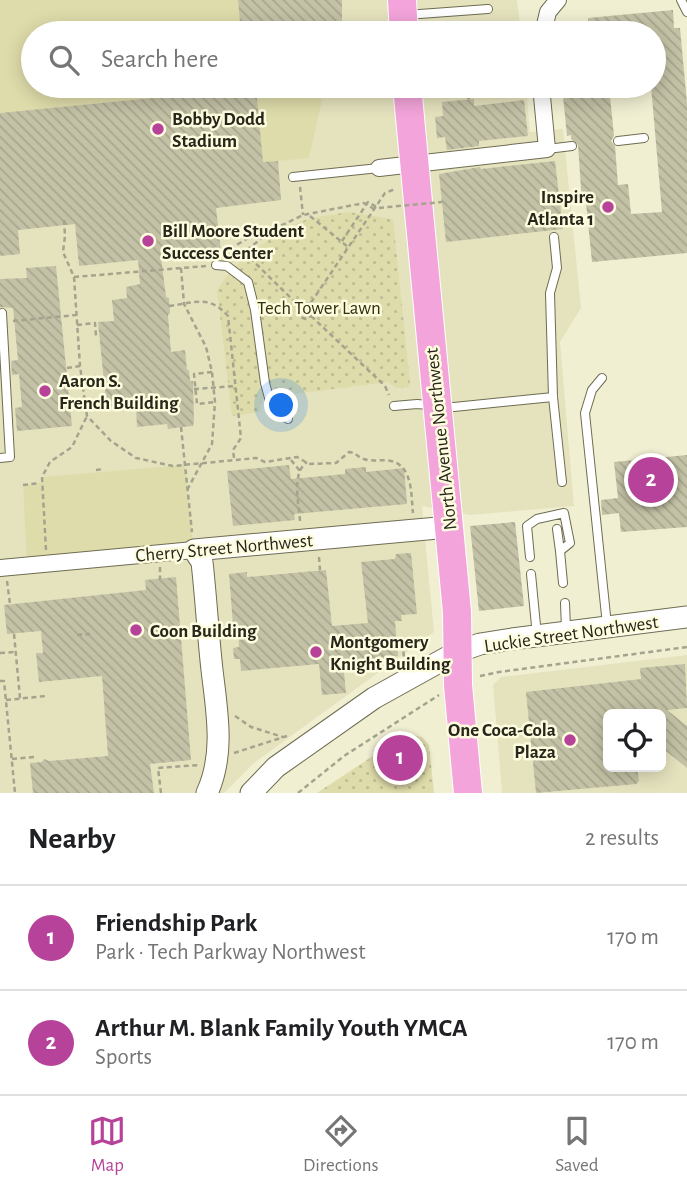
<!DOCTYPE html>
<html lang="en">
<head>
<meta charset="utf-8">
<style>
  body { margin:0; font-family:"Alegreya Sans",sans-serif; background:#f6f6f6; color:#202124 }
  .controls { position:absolute; right:21px; bottom:21px; display:grid; overflow:hidden; border-radius:10px; box-shadow:0 4px 18px #0003 }
  .controls button { width:63px; height:63px; display:grid; place-items:center; padding:0; border:0; border-bottom:2px solid #e0e0e0; background:#fff; color:#202124; font:35px sans-serif }
  .you { position:absolute; left:282px; top:406px; width:24px; height:24px; margin:-18px; border:5px solid #fff; border-radius:50%; background:#1a73e8; box-shadow:0 0 0 10px #1a73e833 }
  .badge { display:grid; place-items:center; width:46px; height:46px; border-radius:50%; background:#b7429a; color:#fff; font-size:23px; font-weight:700 }
  .pin { position:absolute; translate:-50% -50%; border:4px solid #fff; box-shadow:0 2px 7px #0006 }
  .list { margin:0; padding:0; list-style:none }
  h2 { display:flex; justify-content:space-between; align-items:center; height:91px; margin:0; padding:0 28px; font-size:30px }
  h2 small { font-size:23px; font-weight:400; color:#757577 }
  .list li { display:grid; grid-template-columns:46px 1fr auto; gap:21px; align-items:center; box-sizing:border-box; height:105px; padding:0 28px; border-top:2px solid #e0e0e0 }
  .list b { display:block; font-size:26px; white-space:nowrap }
  .list p { margin:0; font-size:23px; white-space:nowrap; color:#757577 }
  .list em { font-size:23px; font-style:normal; color:#757577 }
  .icon { flex:none; width:38px; height:38px; fill:none; stroke:currentColor; stroke-width:2; stroke-linecap:round; stroke-linejoin:round }
  .map { position:relative; flex:none; width:687px; height:793px; overflow:hidden }
  .search { position:absolute; background:#fff; box-shadow:0 4px 18px #0003; left:21px; right:21px; top:21px; height:77px; display:flex; align-items:center; gap:18px; box-sizing:border-box; padding:0 24px; border-radius:38px; color:#757577; font-size:26px }
  .sheet { height:301px; background:#fff }
  nav { display:flex; justify-content:space-around; align-items:center; box-sizing:border-box; height:98px; border-top:2px solid #e0e0e0; background:#fff; font-size:19px; color:#757577 }
  nav a { display:grid; justify-items:center; gap:4px }
  nav .on { color:#b7429a }
  .map>svg:first-child { display:block }
  .built { fill:#e5e3be; fill-rule:evenodd }
  .grass { fill:#dfdcab }
  .park { fill:url(#park-dots) }
  .building { fill:url(#building-back-hatch) }
  .lines { fill:none; stroke-linecap:round; stroke-linejoin:round }
  .lane-casing { stroke:#6e6c52; stroke-width:10 }
  .street-casing { stroke:#6e6c52; stroke-width:18 }
  .secondary-casing { stroke:#6e6c52; stroke-width:23 }
  .highway-casing { stroke:#fff; stroke-width:30 }
  .path { stroke:#a4a38d; stroke-width:2.5; stroke-dasharray:5 3.5; stroke-linecap:butt }
  .lane { stroke:#fff; stroke-width:8 }
  .street { stroke:#fff; stroke-width:16 }
  .secondary { stroke:#fff; stroke-width:21 }
  .highway { stroke:#f3a4da; stroke-width:28 }
  .path-bridge { stroke:#a4a38d; stroke-width:2.5; stroke-dasharray:5 3.5; stroke-linecap:butt }
  .poi-dot { fill:#b7429a; stroke:#fefcdf; stroke-width:2.5 }
  .labels { text-anchor:middle; stroke-width:5; stroke-linejoin:round; paint-order:stroke }
  .poi-label { font-size:19px; font-weight:bold; fill:#27261b; stroke:#fefcdf; text-anchor:start }
  .park-label { font-size:19px; fill:#322f0e; stroke:#fefcdf }
  .street-label { font-size:19px; fill:#27261b; stroke:#fefcdf }
</style>
</head>
<body>
<div class="map">
<svg width="687" height="793" viewBox="0 0 687 793">
  <defs>
    <pattern id="park-dots" width="8" height="8" patternUnits="userSpaceOnUse" patternTransform="scale(1.75)"><rect width="8" height="8" fill="#dfdcab"/><path d="M2 2h.1M6 6h.1" fill="none" stroke="#bfbd93" stroke-width="1.8" stroke-linecap="round"/></pattern>
    <pattern id="building-back-hatch" width="6" height="6" patternUnits="userSpaceOnUse" patternTransform="scale(1.75)"><rect width="6" height="6" fill="#c4c2a6"/><path d="M-1 5l2 2M0 0l6 6M5-1l2 2" fill="none" stroke="#a8a78e"/></pattern>
  </defs>
  <rect width="100%" height="100%" fill="#f1efd2"/>
  <!-- built -->
  <path class="built" d="M0,0H517L521,33H33V86H526L530,132L563,129L581,308L560,342L574,506L470,515L422,506L434,632L254,763L224,793H0Z
    M687,655V793H502L493,685L501,677ZM608,714H661V767H608Z"/>
  <!-- grass -->
  <path class="grass" d="M0,0H276L279,33H33V86H285L297,88L322,100L309,158L278,161L281,200L0,232Z
    M185,465L194,550L27,566L23,485L41,483L42,477Z"/>
  <!-- park -->
  <path class="park" d="M348,212L393,219L410,383L409,387L396,388L388,382L263,398L259,412L232,416L217,290C233,263 272,234 300,222C314,216 333,215 348,212Z
    M412,735L422,737L429,745L434,793H317L391,744Z"/>
  <!-- building -->
  <path class="building" d="M238,0H342V33H241Z
    M673,10L674,28H680L687,103V253L592,262L586,203H582L578,145L571,139V135L567,136L562,86H609L614,136L611,141L615,146L618,185L628,184L631,214L662,212L651,86H654V33H578L577,22L588,21V18Z
    M256,88L263,162L278,161L281,200L216,208L221,251L161,257L166,297L169,298L170,313L168,315L171,352L185,350L187,370H189L190,381H193L194,421L193,426L181,427L168,429L167,424L137,427L136,409L117,411L106,402L98,322L114,321L112,300L127,298L126,287L140,284L138,260L79,266L75,224L18,230L20,254L0,256V113Z
    M474,99V106L524,100L528,136L479,141V146L447,150L445,137L437,138L435,117L443,116L442,102Z
    M555,161L563,229L446,242L439,174L480,167L481,169Z
    M56,266L72,426L17,431L15,408L22,407L19,374L12,375L11,361L18,360L13,308L0,307V279L27,278L26,268Z
    M687,455V527L621,532L619,513L602,515L601,500L618,498L614,462Z
    M289,465L291,479L345,474V469L366,467V472L404,468L407,504L294,514L295,520L233,526L227,471Z
    M515,522L524,606L479,611L470,526Z
    M411,553L417,614L401,615L402,621H395L398,656L343,662L346,693L322,695L319,664L241,671L240,659H234L233,648L239,647L238,624L233,625L229,574L247,572V577L326,570L332,626L368,623L361,562L395,559L396,554Z
    M176,577L191,760L150,764L154,793H33L30,763L42,762L44,759L49,761L108,756L102,676L39,682L36,653H43L41,631L7,634L4,605L146,590L145,580Z
    M685,664L687,708L667,710L687,726V768L661,747V714H608V767H637L639,781L636,784L536,793L526,692L641,679L640,668Z"/>
  <g class="lines">
    <defs>
      <path id="lane" d="M681,0L687,12
        M406,15L488,9
        M618,141L644,138
        M547,149L572,146
        M293,177L379,168
        M554,237L557,268L550,293L553,397L562,482
        M216,265L227,266L248,282L255,310L265,383L272,409L288,419
        M0,314L2,313L10,457L0,458
        M602,378L592,390L585,413L607,625
        M394,406L417,404L454,407L553,397
        M557,529L560,551
        M530,557L527,526L537,519L564,513L570,543L560,551L563,583
        M531,574L537,636
        M565,603L566,629"/>
      <path id="street" d="M543,33L548,12L558,0
        M379,168L547,149L541,86
        M0,568L194,550"/>
      <path id="secondary" d="M194,550L449,527
        M194,550L202,562C206,598 208,634 212,670C217,712 225,754 207,793
        M251,793L276,767L374,698L457,652L480,644L512,639L687,617"/>
      <path id="highway" d="M402,0L404,33
        M407,86L457,612L458,685L468,793"/>
    </defs>
    <!-- lane casing -->
    <use href="#lane" class="lane-casing"/>
    <!-- street casing -->
    <use href="#street" class="street-casing"/>
    <!-- secondary casing -->
    <use href="#secondary" class="secondary-casing"/>
    <!-- highway casing -->
    <use href="#highway" class="highway-casing"/>
    <!-- path -->
    <path class="path" d="M434,33L448,30L455,33
      M467,86L469,100
      M493,91L508,89
      M430,94L437,86
      M300,187L303,215
      M310,216L348,247
      M64,220L65,236L63,252L74,277L80,366
      M244,252L299,306
      M225,255L226,251L264,229H274
      M231,256L244,252L274,229L303,215L364,203L374,209
      M181,268L184,304L206,347L212,372L215,402L212,444L187,490
      M74,277L206,266
      M310,304L304,303L299,306L297,311L300,317L306,319L311,316L313,310L310,304L385,193L395,189
      M169,306C194,303 209,294 228,316L241,438L233,450L234,458
      M311,316L385,386L389,395
      M13,321L76,315
      M77,325L95,323L96,336
      M67,368L80,366L87,416L111,441L136,458L173,466L256,458L265,462L297,457L309,464L336,463L349,452C357,453 357,457 364,459C371,462 383,459 391,461C413,466 411,495 413,513
      M212,372L194,374L197,404L215,402
      M194,389L236,386
      M181,427L192,532
      M291,460L300,471
      M96,470L104,469
      M23,485L40,483
      M300,521C299,504 291,473 307,462
      M46,550L42,477L50,462L72,447L87,416
      M319,557L320,570
      M160,567V579
      M7,581L10,604
      M14,634L20,698
      M77,635L90,634
      M403,643L404,660
      M0,653L14,652
      M480,676L499,672L687,647
      M0,681H4L15,793
      M6,700L46,696
      M235,716L251,727L283,737
      M234,753L287,736
      M12,759L35,757
      M161,793L158,768L199,765
      M298,793L344,756L439,695"/>
    <!-- lane -->
    <use href="#lane" class="lane"/>
    <!-- street -->
    <use href="#street" class="street"/>
    <!-- secondary -->
    <use href="#secondary" class="secondary"/>
    <!-- highway -->
    <use href="#highway" class="highway"/>
    <!-- path-bridge -->
    <path class="path-bridge" d="M342,241L368,202L378,208L442,202"/>
  </g>
  <!-- markers -->
  <g class="poi-dot">
    <circle cx="158" cy="129" r="7"/>
    <circle cx="608" cy="207" r="7"/>
    <circle cx="148" cy="241" r="7"/>
    <circle cx="45" cy="391" r="7"/>
    <circle cx="136" cy="630" r="7"/>
    <circle cx="316" cy="652" r="7"/>
    <circle cx="570" cy="740" r="7"/>
  </g>
  <g class="labels">
    <!-- poi labels -->
    <g class="poi-label">
      <text x="172" y="125">Bobby Dodd<tspan x="172" dy="22">Stadium</tspan></text>
      <text x="594" y="203" text-anchor="end">Inspire<tspan x="594" dy="22">Atlanta 1</tspan></text>
      <text x="162" y="237">Bill Moore Student<tspan x="162" dy="22">Success Center</tspan></text>
      <text x="59" y="387">Aaron S.<tspan x="59" dy="22">French Building</tspan></text>
      <text x="150" y="637">Coon Building</text>
      <text x="330" y="648">Montgomery<tspan x="330" dy="22">Knight Building</tspan></text>
      <text x="556" y="736" text-anchor="end">One Coca-Cola<tspan x="556" dy="22">Plaza</tspan></text>
    </g>
    <!-- park labels -->
    <g class="park-label">
      <text x="319" y="314">Tech Tower Lawn</text>
    </g>
    <!-- street labels -->
    <g class="street-label">
      <text transform="translate(440 439) rotate(-96)" y="7">North Avenue Northwest</text>
      <text transform="translate(224 547) rotate(-5)" y="7">Cherry Street Northwest</text>
      <text transform="translate(571 633) rotate(-8)" y="7">Luckie Street Northwest</text>
    </g>
  </g>
</svg>
<div class="controls">
<button><svg class="icon" aria-label="locate" viewBox="0 0 24 24"><circle cx="12" cy="12" r="6"/><path d="M12 2v4M12 18v4M2 12h4M18 12h4"/></svg></button>
</div>
<div class="you"></div>
<div class="pin badge" style="left:400px;top:758px">1</div>
<div class="pin badge" style="left:651px;top:480px">2</div>
<div class="search"><svg class="icon" aria-label="search" viewBox="0 0 24 24"><circle cx="10" cy="10" r="6"/><path d="M15 15l6 6"/></svg>Search here</div>
</div>
<section class="sheet">
<h2>Nearby<small>2 results</small></h2>
<ul class="list">
<li><span class="badge">1</span><div><b>Friendship Park</b><p>Park · Tech Parkway Northwest</p></div><em>170 m</em></li>
<li><span class="badge">2</span><div><b>Arthur M. Blank Family Youth YMCA</b><p>Sports</p></div><em>170 m</em></li>
</ul>
</section>
<nav>
<a class="on"><svg class="icon" aria-label="map" viewBox="0 0 24 24"><path d="M3 6l6-2 6 2 6-2v14l-6 2-6-2-6 2zM9 4v14M15 6v14"/></svg>Map</a>
<a><svg class="icon" aria-label="directions" viewBox="0 0 24 24"><path d="M12 3l9 9-9 9-9-9zM9 14v-3h6M13 9l2 2-2 2"/></svg>Directions</a>
<a><svg class="icon" aria-label="saved" viewBox="0 0 24 24"><path d="M7 4h10v16l-5-4-5 4z"/></svg>Saved</a>
</nav>
</body>
</html>
